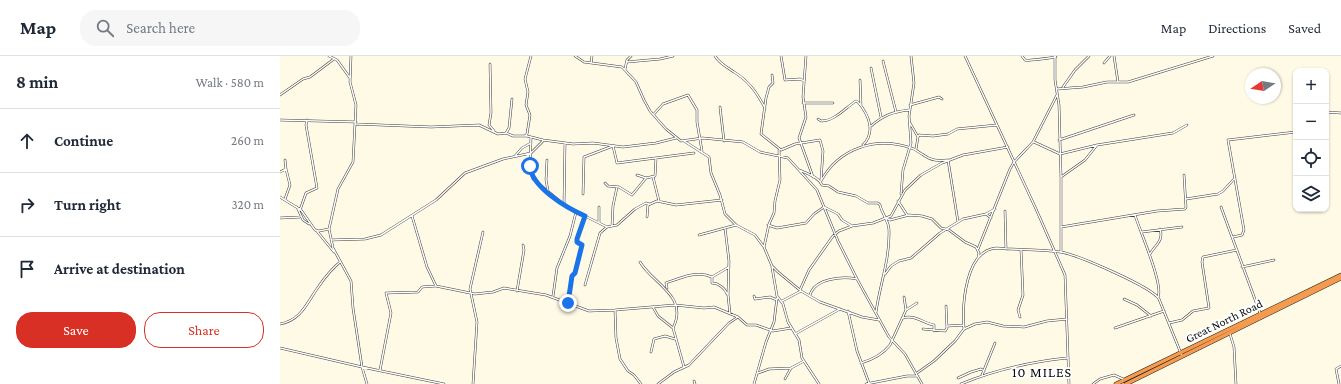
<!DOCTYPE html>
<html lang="en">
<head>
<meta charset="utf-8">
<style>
  body { margin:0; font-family:"Crimson Pro",serif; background:#f6f6f7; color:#1f2937 }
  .controls { position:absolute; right:12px; top:12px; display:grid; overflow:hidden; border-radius:8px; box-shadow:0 1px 3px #0004 }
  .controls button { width:36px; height:36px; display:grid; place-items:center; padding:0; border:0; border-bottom:1px solid #e0e1e3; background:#fff; color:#1f2937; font:20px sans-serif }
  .compass { position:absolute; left:965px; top:12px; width:36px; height:36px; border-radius:50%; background:#fff; box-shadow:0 1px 3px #0004; rotate:258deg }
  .stop { position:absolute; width:12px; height:12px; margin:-9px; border:3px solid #1a73e8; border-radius:50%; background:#fff }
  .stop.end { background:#1a73e8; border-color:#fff; box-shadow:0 1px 4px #0008 }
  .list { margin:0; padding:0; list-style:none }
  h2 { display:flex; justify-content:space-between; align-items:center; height:52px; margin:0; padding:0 16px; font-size:17px }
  h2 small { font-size:13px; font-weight:400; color:#747a83 }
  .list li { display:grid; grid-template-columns:26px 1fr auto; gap:12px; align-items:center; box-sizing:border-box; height:64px; padding:0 16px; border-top:1px solid #e0e1e3 }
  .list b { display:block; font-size:15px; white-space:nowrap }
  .list em { font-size:13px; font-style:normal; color:#747a83 }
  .actions { display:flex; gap:8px; padding:12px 16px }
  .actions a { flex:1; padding:9px 0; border:1px solid #d93025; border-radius:16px; text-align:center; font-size:14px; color:#d93025 }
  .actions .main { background:#d93025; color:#fff }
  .icon { flex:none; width:22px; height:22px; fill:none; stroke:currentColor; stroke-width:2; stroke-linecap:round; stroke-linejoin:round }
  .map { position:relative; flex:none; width:1061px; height:328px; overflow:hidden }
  header { display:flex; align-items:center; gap:24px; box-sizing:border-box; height:56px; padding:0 20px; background:#fff; border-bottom:1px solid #e0e1e3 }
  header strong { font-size:19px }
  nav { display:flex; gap:22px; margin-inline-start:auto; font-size:14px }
  .search { width:280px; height:36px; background:#f6f6f7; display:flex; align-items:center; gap:10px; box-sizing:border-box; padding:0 14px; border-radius:16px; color:#747a83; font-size:15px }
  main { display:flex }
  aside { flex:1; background:#fff }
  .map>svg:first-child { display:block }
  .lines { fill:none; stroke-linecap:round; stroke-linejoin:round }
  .street-casing { stroke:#3c3c3c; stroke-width:2.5 }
  .highway-casing { stroke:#1a1a1a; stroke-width:4.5 }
  .street { stroke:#fff; stroke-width:1.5 }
  .highway { stroke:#f49b4f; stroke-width:3.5 }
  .route { stroke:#1a73e8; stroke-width:5 }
  .labels { text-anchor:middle; stroke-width:4; stroke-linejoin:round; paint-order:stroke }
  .street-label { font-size:12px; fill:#090909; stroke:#fff }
  .quarter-label { font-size:14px; letter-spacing:1px; fill:#090909; stroke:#fff }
</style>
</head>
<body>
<header>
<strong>Map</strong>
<div class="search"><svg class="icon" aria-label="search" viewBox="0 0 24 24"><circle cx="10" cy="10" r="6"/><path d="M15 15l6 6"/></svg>Search here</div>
<nav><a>Map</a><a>Directions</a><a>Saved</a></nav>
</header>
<main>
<aside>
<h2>8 min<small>Walk · 580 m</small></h2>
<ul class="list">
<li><svg class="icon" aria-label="ahead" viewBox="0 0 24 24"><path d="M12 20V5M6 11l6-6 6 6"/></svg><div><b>Continue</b></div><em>260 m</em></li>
<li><svg class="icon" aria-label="right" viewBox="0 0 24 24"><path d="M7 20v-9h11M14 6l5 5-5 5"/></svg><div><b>Turn right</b></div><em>320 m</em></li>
<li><svg class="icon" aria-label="arrive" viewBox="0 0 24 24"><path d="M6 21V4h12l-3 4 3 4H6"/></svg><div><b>Arrive at destination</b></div></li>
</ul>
<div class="actions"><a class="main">Save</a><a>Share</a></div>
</aside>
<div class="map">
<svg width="1061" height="328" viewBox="0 0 1061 328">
  <rect width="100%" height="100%" fill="#fffae6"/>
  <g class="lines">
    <defs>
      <path id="street" d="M49,0L57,4L70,22
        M71,0L70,26L76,49L73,106L58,133L49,173L53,192L71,225L73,252L82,311L164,328
        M295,0L304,6L342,11L356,26L364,44L370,55L386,73L401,85L423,82L463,86L480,96L508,102L537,134L558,185L577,223L609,281L625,298L642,328
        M435,0C440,8 447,11 454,16C469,25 477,37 485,52
        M501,0L505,24L520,23L524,25
        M526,0L523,41L526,61L519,82L533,121
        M685,0L756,153L785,219L789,328
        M742,0L745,4C748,5 769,2 776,1
        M775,0V24L779,49L781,121V196
        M834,0L838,26
        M603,5L616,56
        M347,6L380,3L393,0
        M311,7L312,0
        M824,7L830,0
        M210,8L211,57L209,69L214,75
        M591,12L601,61
        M345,13L347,4L351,0
        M492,19L493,27L489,31L486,42L481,78L501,94L515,88L540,84L543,95L541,124
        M580,24L581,50
        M783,31L795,14L809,0
        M777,33L803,31L827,26H848L933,0
        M0,39L23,23L30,21L54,3
        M523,47H553
        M630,49L659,41L662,43
        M440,51L444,85
        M1046,56L1061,57
        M374,58L383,48L408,39L417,54V66L422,95
        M538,63L541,65C555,65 565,52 576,45L578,46C589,59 596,76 583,89
        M0,64L76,66
        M630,67L638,81L636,93
        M76,68L151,71L199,69L218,78L226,77L233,80H247L263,84L293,88L313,87L343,91L376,87L396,82
        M591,70C604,59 612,56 629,54
        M226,77L229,72L232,43
        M245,80L247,78L250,59L246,49L248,36L245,23L251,0
        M251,81L250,114L253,123L287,151L327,171
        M638,81L639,79L653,80L668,78L677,73L717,69
        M779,84L854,59
        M404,85L429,101L431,117L440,139L445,158L456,169L475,179L484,191L492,210L498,216L521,235L540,246L582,261L599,264
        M754,86L780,98L817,89L893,77L907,69
        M235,100L242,92L251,87
        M267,104L266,124L268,135
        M519,114C526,117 539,121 542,129L549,130L558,136L576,140L588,147H598L600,149C602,158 609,165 609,174C610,203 600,228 596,256
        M0,116L6,113L5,104
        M357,119L366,122L375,120L376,103
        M373,121L379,145
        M781,121L805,104L817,89
        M541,125C559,92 596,80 631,92C636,93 638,96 642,98C651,105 658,105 668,104L678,166
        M325,127L328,130L339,131L352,139L366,122
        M303,138L304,101L333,90L337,107L414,97
        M621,138L623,114L631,87L629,60L634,27L631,0
        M0,141L21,154L35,174L39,175L49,173
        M5,143L10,129L6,113
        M906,143L938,138L943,135L955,122
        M618,145L627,159
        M284,149L285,87
        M17,151L23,164L29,168
        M941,151L980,257
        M20,154L26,137L37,132L26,69L27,64
        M725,155L726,193
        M706,158L715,153
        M855,159C859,173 884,229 878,241
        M132,160L147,211L156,230L195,238L213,236L224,232L266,239L309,255L335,254L395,249L424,252L434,251L458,261L467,269H476L493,275L511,272
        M367,161L368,149L377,145L396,149L442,144
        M0,162L20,161
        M606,162L610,164L629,159L642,160L652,163L661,172L669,174L685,186L696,191L699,197L698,202
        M319,166V151
        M488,169L497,172L526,167L534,158L544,151L558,158L562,164L572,170
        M332,170L333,150L337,131
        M781,171L877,155L905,153L906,151L904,119
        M445,172L449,205L448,239L450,258
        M36,174L54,196
        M862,176L902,171
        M419,179L456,169
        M953,181L962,179L964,174L948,84L1016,76
        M51,184L85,183L101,179L156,144L185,117L223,103L251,97L263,85
        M484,191L489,168L494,157L495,145L500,124L499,94
        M698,193L730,113L734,106L753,86L777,39
        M870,198C875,189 884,185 880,173
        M360,206C373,228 409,240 393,272
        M492,211L497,240L503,248L508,266L519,284L522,302L539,328
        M962,211L994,204
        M605,218L611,210L619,205L631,202L660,177L683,163L706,158L711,162
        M305,229L320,177L327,171L337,169L355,153L366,147L369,148
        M387,232L386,227C400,222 417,214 432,221
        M520,234L529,214L553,180L559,175L572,170L593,167L611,160L625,134L641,119L662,107L683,99L728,91
        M237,235L244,194L243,189
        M447,238C445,232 438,227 432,227V221L449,211
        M530,239C535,222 563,220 577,223
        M273,240L277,212L290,180L296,156
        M474,240L475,243L490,241L497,244
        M844,243L857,249L871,260
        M502,245L521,235
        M288,246L292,220L295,217L302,189L297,186V183L305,160
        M373,251L378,260L393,272L404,311
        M335,254L336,282L340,303L348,315L354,319L361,328
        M626,254L637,247
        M568,255L577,295L589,327
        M740,261L738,254L743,239L741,194
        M623,262C634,258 643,267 654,269V275
        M889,267L902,264L913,255L929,252L922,206L923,201L957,194
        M0,268C22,264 27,246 39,230C45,221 52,213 60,206
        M668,270L684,269
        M835,272L884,255
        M643,273L665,275L667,272L666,250
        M684,273C682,249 685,195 716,192C737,194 759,193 780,196C796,198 872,231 879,243L902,300
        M515,278L560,253
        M950,278L954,291L956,328
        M0,292L82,311L87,328
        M371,296L374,283L385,280L395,283
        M581,307C591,304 603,298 610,289L626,254L624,241
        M100,314L111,257L106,237L138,236L142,231L155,230
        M478,317L489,313L511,312
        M637,317L654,305L675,285L684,273L695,268L707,266L723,270L744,271L767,265L787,263
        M702,319L715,287
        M678,322L691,316L701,313L704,315
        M505,323L511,312L524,305
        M414,325L415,328
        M193,328L197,266L190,233L203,176
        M378,328L394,316L409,309L449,267L458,261
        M474,328L486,286L494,266L497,242
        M586,328L627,320H638
        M681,328C717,313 749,306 787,302
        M813,328L820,323L834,319L843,323
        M1059,328L1056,313L1061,310"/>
      <path id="highway" d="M836,328L1061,219
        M846,328L1061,222"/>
    </defs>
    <!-- street casing -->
    <use href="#street" class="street-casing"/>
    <!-- highway casing -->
    <use href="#highway" class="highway-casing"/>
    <!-- street -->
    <use href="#street" class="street"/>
    <!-- highway -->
    <use href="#highway" class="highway"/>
  </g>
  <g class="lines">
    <!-- route -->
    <path class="route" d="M250,110C251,131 287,152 305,160L297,183V186L302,189L295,217L292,220L288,247"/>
  </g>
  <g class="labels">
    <!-- street labels -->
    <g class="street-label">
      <text transform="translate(944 265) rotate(-26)" y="4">Great North Road</text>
    </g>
    <!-- quarter labels -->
    <g class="quarter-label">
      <text x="762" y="321">10 MILES</text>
    </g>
  </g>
</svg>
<div class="controls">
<button>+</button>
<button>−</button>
<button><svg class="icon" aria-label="locate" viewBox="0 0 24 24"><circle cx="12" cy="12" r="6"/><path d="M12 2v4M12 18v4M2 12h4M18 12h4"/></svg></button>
<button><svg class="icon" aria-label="layers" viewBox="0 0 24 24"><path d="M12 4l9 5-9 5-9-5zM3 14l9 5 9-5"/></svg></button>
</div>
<svg class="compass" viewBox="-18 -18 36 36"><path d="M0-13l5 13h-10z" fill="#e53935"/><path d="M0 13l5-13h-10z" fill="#747a83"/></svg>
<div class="stop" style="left:250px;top:110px"></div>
<div class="stop end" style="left:288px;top:247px"></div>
</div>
</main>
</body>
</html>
